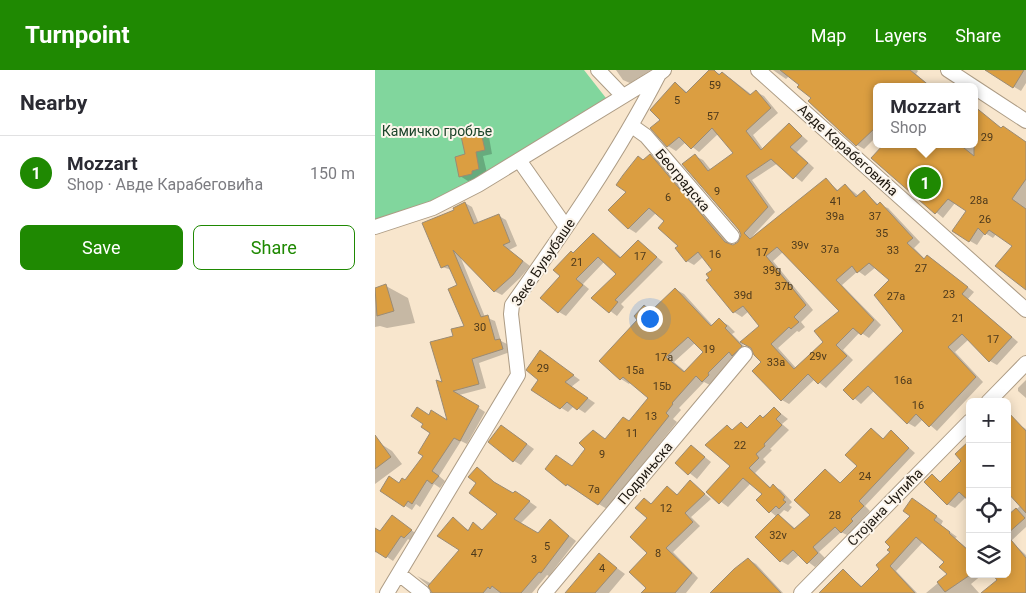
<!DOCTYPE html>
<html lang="en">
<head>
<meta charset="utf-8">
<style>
  body { margin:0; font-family:Roboto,sans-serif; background:#f2f2f3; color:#2b2b33 }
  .controls { position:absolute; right:15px; bottom:15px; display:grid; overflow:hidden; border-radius:8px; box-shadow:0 2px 12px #0003 }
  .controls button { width:45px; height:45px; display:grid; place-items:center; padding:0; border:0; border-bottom:1px solid #e1e1e2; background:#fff; color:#2b2b33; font:25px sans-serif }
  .you { position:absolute; left:274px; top:248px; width:18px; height:18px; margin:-12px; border:4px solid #fff; border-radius:50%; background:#1a73e8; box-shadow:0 0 0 8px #1a73e833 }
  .badge { display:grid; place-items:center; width:32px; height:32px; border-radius:50%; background:#1f8902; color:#fff; font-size:16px; font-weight:700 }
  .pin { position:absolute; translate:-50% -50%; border:2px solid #fff; box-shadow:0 1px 5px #0006 }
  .popup { position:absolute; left:498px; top:13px; width:105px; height:65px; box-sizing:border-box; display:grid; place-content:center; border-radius:8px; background:#fff; filter:drop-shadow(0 1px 4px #0005); font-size:16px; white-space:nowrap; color:#7c7c81 }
  .popup b { font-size:19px; color:#2b2b33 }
  .popup::after { content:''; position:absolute; left:50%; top:100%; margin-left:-10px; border:10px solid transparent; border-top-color:#fff }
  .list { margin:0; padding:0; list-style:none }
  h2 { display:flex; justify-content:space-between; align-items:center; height:65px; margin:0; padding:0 20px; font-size:21px }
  h2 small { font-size:16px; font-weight:400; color:#7c7c81 }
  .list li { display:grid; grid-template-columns:32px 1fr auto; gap:15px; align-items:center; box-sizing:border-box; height:75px; padding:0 20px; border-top:1px solid #e1e1e2 }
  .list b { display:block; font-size:19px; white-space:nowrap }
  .list p { margin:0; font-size:16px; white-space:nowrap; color:#7c7c81 }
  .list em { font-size:16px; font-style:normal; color:#7c7c81 }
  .actions { display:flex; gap:10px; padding:15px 20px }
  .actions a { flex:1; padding:11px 0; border:1px solid #1f8902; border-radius:8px; text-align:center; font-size:18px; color:#1f8902 }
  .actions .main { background:#1f8902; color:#fff }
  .icon { flex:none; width:28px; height:28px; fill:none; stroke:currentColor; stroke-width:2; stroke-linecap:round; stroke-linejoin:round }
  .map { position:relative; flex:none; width:651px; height:523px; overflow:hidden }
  header { display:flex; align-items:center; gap:30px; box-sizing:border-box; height:70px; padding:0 25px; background:#1f8902; color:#fff }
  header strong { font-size:24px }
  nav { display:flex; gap:28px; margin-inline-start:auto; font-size:18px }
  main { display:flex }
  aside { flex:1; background:#fff }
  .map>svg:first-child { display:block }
  .green { fill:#81d69d }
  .shadow { fill:#0003; fill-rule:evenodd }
  .building { fill:#db9e41; stroke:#9b8b74; fill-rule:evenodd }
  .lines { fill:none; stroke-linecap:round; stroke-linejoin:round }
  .minor-casing { stroke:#ad9c85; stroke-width:16 }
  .minor { stroke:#fff; stroke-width:14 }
  .labels { text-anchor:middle; stroke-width:4; stroke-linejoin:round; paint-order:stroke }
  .number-label { font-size:11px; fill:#4c391c }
  .park-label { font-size:14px; fill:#1b442a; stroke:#fcf5eb }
  .street-label { font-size:14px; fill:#1d170f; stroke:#fcf5eb }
</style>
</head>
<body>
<header>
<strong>Turnpoint</strong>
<nav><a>Map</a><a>Layers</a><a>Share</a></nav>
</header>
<main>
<aside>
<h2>Nearby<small></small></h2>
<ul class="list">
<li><span class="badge">1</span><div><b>Mozzart</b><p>Shop · Авде Карабеговића</p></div><em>150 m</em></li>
</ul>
<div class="actions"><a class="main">Save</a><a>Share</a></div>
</aside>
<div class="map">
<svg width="651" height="523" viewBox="0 0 651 523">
  <rect width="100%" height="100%" fill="#f8e6cd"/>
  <!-- green -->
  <path class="green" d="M0,0H209L238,37L62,131L0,159Z"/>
  <!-- shadow -->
  <path class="shadow" d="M241,0H276L255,13L248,10Z
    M336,0L355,8L377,25L381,22L389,26L403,43L378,65L388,79L415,55L433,71L422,82L439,98L427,112L403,93L377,110L400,142L374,170L451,110L464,121L470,115L484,126L489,122L504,135L513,138L545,172L539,178L550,189L553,186L560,191L599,222L593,229L643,272L622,295L615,291L594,269L580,282L608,312L562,361L548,349L540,357L533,353L499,321L486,334L470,320L529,261L516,210L501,197L490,206L483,201L467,215L506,255L494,268L485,262L468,280L478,290L451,318L440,309L414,334L407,330L388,292L386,256L374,241L367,247L359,242L333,210L338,200L328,187L319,195L312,191L290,151L281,143L261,163L253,158V121L269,91L275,86L283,90L356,175L359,176L367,169L365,160L320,86L328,90L336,100L360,83L343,64L324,82L311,72L301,81L293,76L277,58L287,50L301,13L313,23ZM408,182L466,241L449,272L421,298L403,278L422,261L424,262L430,257L426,252L438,240L398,191Z
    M398,0H542L543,1L541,4L556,17H501V67L489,79L482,75L425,15L414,6L411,9Z
    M625,0H651V13L646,21L621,6Z
    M599,38L627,59L651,72V219L638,175L622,163L618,168L610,163L602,175L595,171L593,140L580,133L568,148L498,88L511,74H599Z
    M106,63L114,67L117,84L108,86L112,103L104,105V108L93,111L85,106L91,85Z
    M90,133L97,137L104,154L124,146L131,150L142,176L134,180L155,196L145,208L127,225L119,221L85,186L110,247L120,251L126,271L132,274L135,282L104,293L111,318L84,325L110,342L92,374L86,371L64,406L70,411L65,418L59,414L45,437L41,434L37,440L7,421L30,412L50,386L57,363L55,346L74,352L69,313L80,267L90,257L84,215L77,200L67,197L81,141Z
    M219,164L247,188L263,171L288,192L246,234L249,237L242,246L218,228L243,204L230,191L208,214L214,219L191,246L184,242L186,206L199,184Z
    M11,216L33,228L40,253L12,258L5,256L0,257V219Z
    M300,219L309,224L338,256L344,250L353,255L360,262L357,264L374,281L337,316L329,312L304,338L306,340L298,349L302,352L232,439L192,415L171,399L198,397L212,379L218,361L231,370L255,352L274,327L256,312L254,314L246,309L270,236L278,241ZM320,273L330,282L311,302L299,292Z
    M166,282L205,310L196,317L220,333L210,343L199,336L193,342L157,320L164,310Z
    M651,310V328L643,321V318Z
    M399,338L413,349L407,354L414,360L395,379L397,380L388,389L391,392L380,403L396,418L398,416L406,420L417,432L414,435L417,437L413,442L409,440L404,445L421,459L436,445L450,401L466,413L484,396L497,360L509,369L516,362L540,383L490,436L495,441L483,454L485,456L474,466L466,462L444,482L450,488L440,497L424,485L413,495L406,491L402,447L383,431L389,424L376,413L353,437L333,422L357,396L353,357L359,360L366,353L374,358Z
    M643,354L651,359V457L636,471L651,485V523H608L632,504V448L646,435L634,422L632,423V362Z
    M134,361L159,379L146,395L139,391Z
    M6,374L17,381L27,394L0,414V378Z
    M316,376L336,392L322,409L302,393Z
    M588,391L591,427L580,438L572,434L557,405L566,412Z
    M102,399L127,418L139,425L148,427L162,437L145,454L163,464L175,451L201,471L174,506L172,505L157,523H57V519L42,506L57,514L86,480L78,449L95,461L98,454L108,460L124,444L103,413Z
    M315,412L336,429L316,447L325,456L298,482L323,508L311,523H268L273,518L274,483V448L269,429L277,435L293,418L303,425Z
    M545,434L568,451L566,455L582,467L580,468L595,481V504H608L596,514L604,523H551L574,504L570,492L548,472L521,501L542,523H452L468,501L488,517L506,499Z
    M17,446L43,465L36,471L33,469L18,491L2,480L0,483V465L6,463Z
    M224,485L250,504L234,523H191Z
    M373,489L381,494L408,523H346Z"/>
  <!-- building -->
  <path class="building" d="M334,0H339L344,5L347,2L375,25L381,20L396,38L371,61L386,80L414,53L427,66L415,77L433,93L418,109L396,89L371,106L393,137L369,163L375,169L451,108L462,121L470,114L481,127L489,120L502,135L505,132L538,168L532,173L549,189L552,185L593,217L587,224L637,267L614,292L587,264L573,277L601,307L554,357L541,344L532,354L493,316L478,330L468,320L528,261L499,225L514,210L494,193L482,203L477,196L461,210L499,250L486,265L478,258L461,275L472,286L443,314L433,304L406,331L377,301L386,292L379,285L376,278L365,272L384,256L368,236L358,243L331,210L334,208L331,204L337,200L323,182L311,192L300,178L303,176L283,158L289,151L274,138L253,159L233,140L251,122L241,115L248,105L263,86L268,90L275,84L350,172L358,175L363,172L366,165L364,160L307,94L320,84L333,101L358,83L337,58L316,79L304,67L292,77L275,58L285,50L275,40L300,12L311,23ZM402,177L464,241L439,261L448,272L419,299L396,274L414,257L416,259L424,252L419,247L431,235L391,186Z
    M405,0H535L556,17H501V57L481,76L433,31L436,28L422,17L424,15Z
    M610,0H649L638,18Z
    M599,36L626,58L628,56L651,72V109L637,129L651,139V220L620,196L637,176L614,160L610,165L603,158L594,172L577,161L591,141L573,129L560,144L496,88L509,74H584L599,86Z
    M106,62L110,80L101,82L104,99L97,101V104L84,107L80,87L90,84L86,66Z
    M90,132L99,154L124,144L135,172L128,175L148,191L138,205L119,222L78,180L106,247L113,245L120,270L125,269L128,279L97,289L104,314L78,321L104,336L85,371L79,368L57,401L64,406L57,414L52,410L37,434L33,431L29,437L5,421L14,406L24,413L27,408L30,410L48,386L43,383L55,363L46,357L48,354L36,346L42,337L54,345L56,340L72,350L61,310L67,312L55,272L78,266L76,259L89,256L73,219L82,215L73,195L66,198L47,153L79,140L78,138Z
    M218,163L245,188L263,170L282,187L240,230L243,232L234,243L216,228L241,204L223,187L201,209L208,215L183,243L165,228L185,206L178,200L196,181L198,183Z
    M11,214L19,241L2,246L0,218Z
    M300,218L336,256L344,248L352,256L350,258L367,276L357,286L354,282L333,303L334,305L327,312L321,306L297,333L298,334L291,343L294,346L223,435L192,414L191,416L170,399L181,385L197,396L210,379L204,373L218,360L230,369L248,347L254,351L273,328L248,307L245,310L224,291L262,250L259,246L269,235L276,241ZM313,267L328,282L309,302L291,287Z
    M165,280L199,305L190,312L213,328L202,340L192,332L185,339L156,320L163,310L151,300Z
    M399,337L406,344L401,349L407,355L389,374L390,376L381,384L384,388L374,398L395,418L398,414L410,427L408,430L411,432L404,439L401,436L394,443L381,430L387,424L368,408L344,434L331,422L355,396L330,375L352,355L357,360L366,352L372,358L385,345L388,348Z
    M632,341L651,361V443L632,422Z
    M126,355L152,374L138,392L113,372Z
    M496,358L508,369L516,360L534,378L484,431L489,436L476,449L478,451L466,463L460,457L438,477L443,483L432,494L418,480L405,492L380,467L403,444L419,459L435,445L419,430L450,399L465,413L482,396L470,385Z
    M0,365L16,387L0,399Z
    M595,370V432L584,422L572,435L549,412L557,404L565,412L586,391L580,384Z
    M316,375L330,387L313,405L300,393Z
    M102,397L119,412L138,423L140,421L155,431L139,449L163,463L175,449L194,466L166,503L164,502L146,523H126L117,516L115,519L113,517L108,523H57L53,516L84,480L62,466L78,447L93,461L98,452L107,460L122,444L94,423L101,413L93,407Z
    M315,410L330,424L310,443L318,452L291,478L317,503L300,523H266L271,518L254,502L272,483L255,467L272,448L260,438L269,428L276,434L292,416L302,425Z
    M537,428L562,446L559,450L575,462L574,463L595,482V505L570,522L562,512L572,504L564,497L569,492L541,467L515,496L540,523H444L468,499L486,517L504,499L501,495L515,482L512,480L515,477L510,472L535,446L528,441Z
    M641,438L650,448L632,464V446Z
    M17,445L37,460L29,468L26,466L11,488L0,481V458L5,461Z
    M632,465L651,488V523H606L622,510L617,504H632Z
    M224,483L242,498L220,523H190Z
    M373,488L406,523H335L359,499Z"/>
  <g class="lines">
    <defs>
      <path id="minor" d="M223,0L248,26
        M383,0L651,240
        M573,0L599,17
        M599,17L651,51
        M257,56L271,66L357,166
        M144,90L191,157
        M0,157L58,138L103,115L283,5
        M613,332L651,293
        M24,504L48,523
        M12,523L143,305L136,244L137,235C190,160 242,86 284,4L289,0
        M170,523L370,284
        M426,523L595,351"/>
    </defs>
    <!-- minor casing -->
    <use href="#minor" class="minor-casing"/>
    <!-- minor -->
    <use href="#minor" class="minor"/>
  </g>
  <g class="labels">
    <!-- number labels -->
    <g class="number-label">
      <text x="340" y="19">59</text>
      <text x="302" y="34">5</text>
      <text x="338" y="50">57</text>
      <text x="612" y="71">29</text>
      <text x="342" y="125">9</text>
      <text x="293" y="131">6</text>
      <text x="604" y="134">28a</text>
      <text x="461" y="135">41</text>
      <text x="460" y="150">39a</text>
      <text x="500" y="150">37</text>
      <text x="610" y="153">26</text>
      <text x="507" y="167">35</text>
      <text x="425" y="179">39v</text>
      <text x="455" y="183">37a</text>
      <text x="518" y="184">33</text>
      <text x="387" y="186">17</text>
      <text x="340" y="188">16</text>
      <text x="265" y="190">17</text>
      <text x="202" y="196">21</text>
      <text x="546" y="202">27</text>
      <text x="397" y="204">39g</text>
      <text x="409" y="220">37b</text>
      <text x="574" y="228">23</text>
      <text x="368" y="229">39d</text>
      <text x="521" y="230">27a</text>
      <text x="583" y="252">21</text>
      <text x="105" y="261">30</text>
      <text x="618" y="273">17</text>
      <text x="334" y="283">19</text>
      <text x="443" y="290">29v</text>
      <text x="289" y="291">17a</text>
      <text x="401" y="296">33a</text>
      <text x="168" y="302">29</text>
      <text x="260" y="304">15a</text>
      <text x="528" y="314">16a</text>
      <text x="287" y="320">15b</text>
      <text x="543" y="339">16</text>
      <text x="276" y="350">13</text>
      <text x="257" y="367">11</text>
      <text x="365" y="379">22</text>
      <text x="227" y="388">9</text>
      <text x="490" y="410">24</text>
      <text x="219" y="423">7a</text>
      <text x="291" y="442">12</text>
      <text x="460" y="449">28</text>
      <text x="403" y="469">32v</text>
      <text x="172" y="480">5</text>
      <text x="102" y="487">47</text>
      <text x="283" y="487">8</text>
      <text x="159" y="493">3</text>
      <text x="227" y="502">4</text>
    </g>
    <!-- park labels -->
    <g class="park-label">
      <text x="62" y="66">Камичко гробље</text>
    </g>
    <!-- street labels -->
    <g class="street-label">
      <text transform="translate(473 80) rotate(42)" y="5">Авде Карабеговића</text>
      <text transform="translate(308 110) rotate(50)" y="5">Београдска</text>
      <text transform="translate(168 192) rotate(-56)" y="5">Зеке Буљубаше</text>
      <text transform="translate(270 403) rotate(-50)" y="5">Подрињска</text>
      <text transform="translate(510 437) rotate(-46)" y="5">Стојана Чупића</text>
    </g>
  </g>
</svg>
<div class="controls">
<button>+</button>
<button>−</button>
<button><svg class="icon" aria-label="locate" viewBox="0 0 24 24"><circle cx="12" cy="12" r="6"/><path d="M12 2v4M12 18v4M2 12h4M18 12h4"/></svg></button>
<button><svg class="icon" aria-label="layers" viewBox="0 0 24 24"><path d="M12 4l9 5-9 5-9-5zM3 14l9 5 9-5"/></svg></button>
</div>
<div class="you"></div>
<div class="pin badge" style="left:550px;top:113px">1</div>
<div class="popup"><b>Mozzart</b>Shop</div>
</div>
</main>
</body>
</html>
